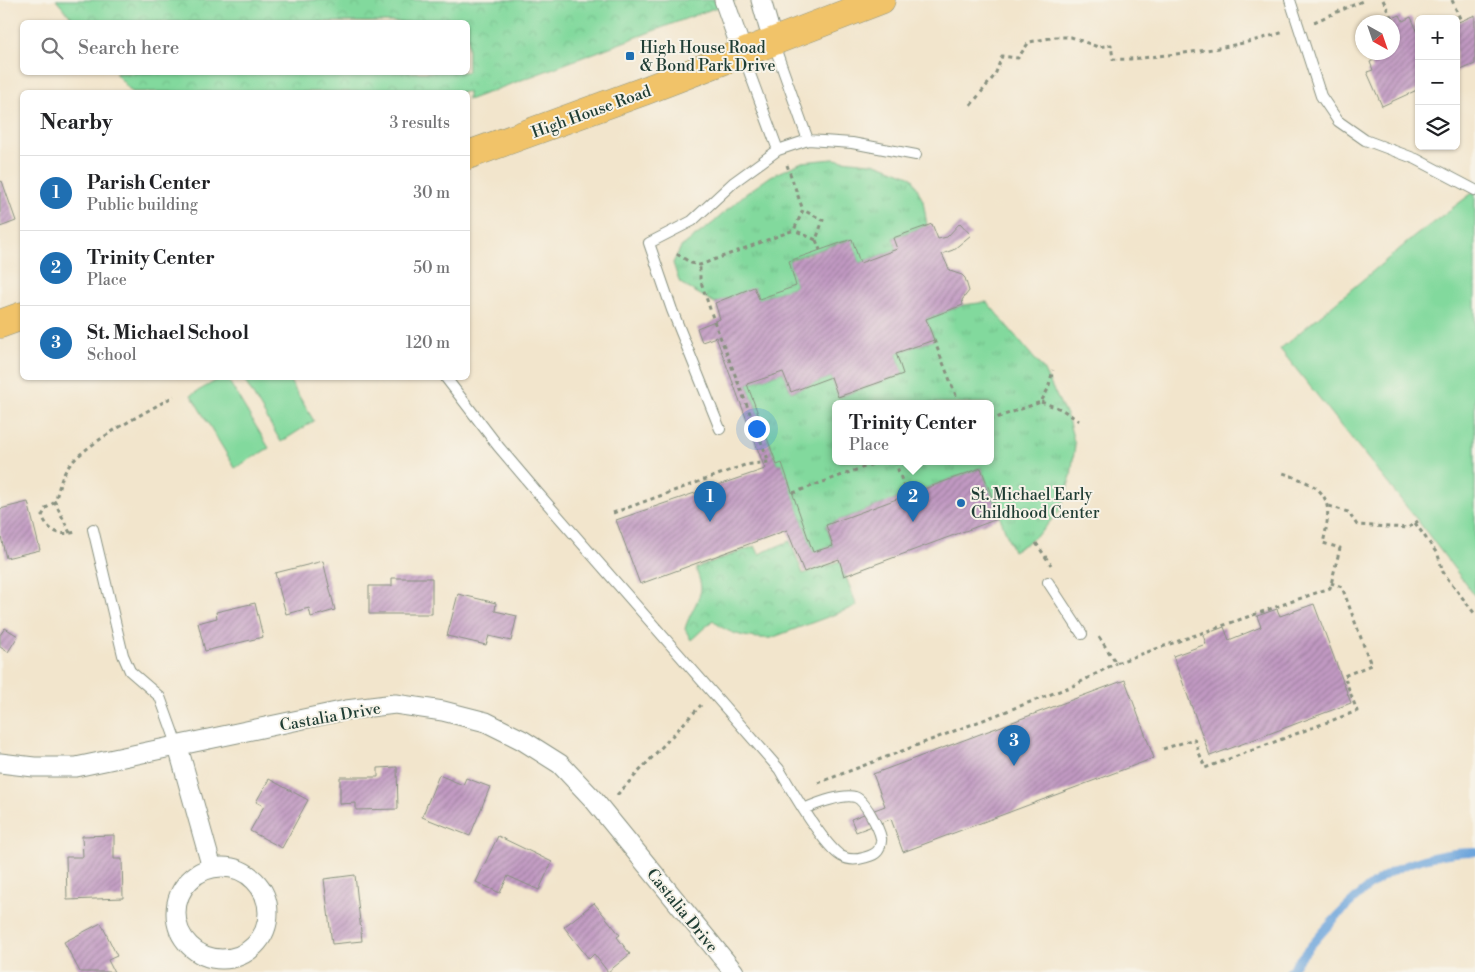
<!DOCTYPE html>
<html lang="en">
<head>
<meta charset="utf-8">
<style>
  body { margin:0; font-family:"Libre Bodoni",serif; background:#f2f2f2; color:#202124 }
  .controls { position:absolute; right:15px; top:15px; display:grid; overflow:hidden; border-radius:8px; box-shadow:0 1px 4px #0004 }
  .controls button { width:45px; height:45px; display:grid; place-items:center; padding:0; border:0; border-bottom:1px solid #e0e0e0; background:#fff; color:#202124; font:25px sans-serif }
  .compass { position:absolute; left:1355px; top:15px; width:45px; height:45px; border-radius:50%; background:#fff; box-shadow:0 1px 4px #0004; rotate:140deg }
  .you { position:absolute; left:756px; top:428px; width:18px; height:18px; margin:-12px; border:4px solid #fff; border-radius:50%; background:#1a73e8; box-shadow:0 0 0 8px #1a73e833 }
  .badge { display:grid; place-items:center; width:32px; height:32px; border-radius:50%; background:#1f6fb2; color:#fff; font-size:16px; font-weight:700 }
  .pin { position:absolute; translate:-50% -41px; filter:drop-shadow(0 1px 2px #0008) }
  .pin::after { content:''; position:absolute; top:26px; width:18px; height:15px; background:inherit; clip-path:polygon(0 0,100% 0,50% 100%) }
  .popup { position:absolute; left:832px; top:400px; width:162px; height:65px; box-sizing:border-box; display:grid; place-content:center; border-radius:8px; background:#fff; filter:drop-shadow(0 1px 4px #0005); font-size:16px; white-space:nowrap; color:#757577 }
  .popup b { font-size:19px; color:#202124 }
  .popup::after { content:''; position:absolute; left:50%; top:100%; margin-left:-10px; border:10px solid transparent; border-top-color:#fff }
  .list { margin:0; padding:0; list-style:none }
  h2 { display:flex; justify-content:space-between; align-items:center; height:65px; margin:0; padding:0 20px; font-size:21px }
  h2 small { font-size:16px; font-weight:400; color:#757577 }
  .list li { display:grid; grid-template-columns:32px 1fr auto; gap:15px; align-items:center; box-sizing:border-box; height:75px; padding:0 20px; border-top:1px solid #e0e0e0 }
  .list b { display:block; font-size:19px; white-space:nowrap }
  .list p { margin:0; font-size:16px; white-space:nowrap; color:#757577 }
  .list em { font-size:16px; font-style:normal; color:#757577 }
  .icon { flex:none; width:28px; height:28px; fill:none; stroke:currentColor; stroke-width:2; stroke-linecap:round; stroke-linejoin:round }
  .map { position:relative; flex:none; width:1475px; height:972px; overflow:hidden }
  .search { position:absolute; background:#fff; box-shadow:0 1px 4px #0004; left:20px; top:20px; width:450px; height:55px; display:flex; align-items:center; gap:12px; box-sizing:border-box; padding:0 18px; border-radius:8px; color:#757577; font-size:19px }
  .panel { position:absolute; background:#fff; box-shadow:0 1px 4px #0004; left:20px; top:90px; width:450px; height:290px; border-radius:8px }
  .map>svg:first-child { display:block }
  .grass { fill:url(#grass-tufts); stroke:#508b68; fill-rule:evenodd }
  .park { fill:url(#park-crowns); stroke:#508b68 }
  .pitch { fill:#82d99d; stroke:#508b68 }
  .lines { fill:none; stroke-linecap:round; stroke-linejoin:round }
  .stream { stroke:#6da5dc; stroke-width:8 }
  .building { fill:url(#building-hatch) }
  .lane-casing { stroke:#889180; stroke-width:12 }
  .street-casing { stroke:#889180; stroke-width:21 }
  .primary-casing { stroke:#889180; stroke-width:29 }
  .path { stroke:#889180; stroke-width:3; stroke-dasharray:4 4; stroke-linecap:butt }
  .lane { stroke:#fff; stroke-width:10 }
  .street { stroke:#fff; stroke-width:19 }
  .primary { stroke:#f1c369; stroke-width:28 }
  .poi-dot { fill:#1f6fb2; stroke:#f7f3e8; stroke-width:2 }
  .labels { text-anchor:middle; stroke-width:4; stroke-linejoin:round; paint-order:stroke }
  .poi-label { font-size:16px; fill:#1f3d34; stroke:#f7f3e8; text-anchor:start }
  .street-label { font-size:16px; fill:#1f3d34; stroke:#f7f3e8 }
</style>
</head>
<body>
<div class="map">
<svg width="1475" height="972" viewBox="0 0 1475 972">
  <defs>
    <pattern id="grass-tufts" width="24" height="20" patternUnits="userSpaceOnUse" patternTransform="scale(1.25)"><rect width="24" height="20" fill="#82d99d"/><path d="M3 7l-1-3M5 7V3M7 7l1-3M15 17l-1-3M17 17v-4M19 17l1-3" fill="none" stroke="#70bb88"/></pattern>
    <pattern id="park-crowns" width="20" height="18" patternUnits="userSpaceOnUse" patternTransform="scale(1.25)"><rect width="20" height="18" fill="#82d99d"/><path d="M2 6a3 3 0 1 1 6 0M12 15a3 3 0 1 1 6 0" fill="none" stroke="#70bb88"/></pattern>
    <pattern id="building-hatch" width="6" height="6" patternUnits="userSpaceOnUse" patternTransform="scale(1.25)"><rect width="6" height="6" fill="#c199c2"/><path d="M-1 1l2-2M0 6l6-6M5 7l2-2" fill="none" stroke="#9c7e9e"/></pattern>
  </defs>
  <rect width="100%" height="100%" fill="#f7f3e8"/>
  <filter id="ink" filterUnits="userSpaceOnUse"><feTurbulence type="fractalNoise" baseFrequency=".02" numOctaves="2"/><feDisplacementMap in="SourceGraphic" scale="10" xChannelSelector="R" yChannelSelector="G"/><feConvolveMatrix kernelMatrix="1 2 1 2 8 2 1 2 1" color-interpolation-filters="sRGB"/></filter>
  <filter id="wash" filterUnits="userSpaceOnUse"><feTurbulence type="fractalNoise" baseFrequency=".0096" numOctaves="4" result="noise"/><feDisplacementMap in="SourceGraphic" scale="20" xChannelSelector="R" yChannelSelector="G"/><feGaussianBlur stdDeviation="1.12" result="paint"/><feColorMatrix in="noise" values="0 0 0 0 0 0 0 0 0 0 0 0 0 0 0 0 0 1.4 0 .05"/><feComposite in="paint" operator="in"/></filter>
  <g filter="url(#wash)">
    <rect width="100%" height="100%" fill="#f2e5cc"/>
    <!-- grass -->
    <path class="grass" d="M833,159L879,164L912,177L923,201L927,225L893,238L897,249L860,263L851,239L789,260L796,286L759,299L754,288L715,303L688,288L679,281L673,263L681,247L713,223L744,195L771,176L802,162Z
      M987,302L1043,369L1068,419L1075,445L1071,476L1061,509L1042,531L1027,543L1013,551L981,468L826,525L833,546L813,552L782,464L777,465L747,384L783,372L791,392L831,377L839,397L903,374L896,353L934,340L926,319L963,305ZM836,403H990V461H836Z"/>
    <!-- park -->
    <path class="park" d="M56,0H736L468,100V92H132L115,73L468,72V22H75Z
      M790,541L803,574L840,561L857,606L771,638C752,639 727,635 713,620L691,640L685,629C688,616 701,598 701,588C701,581 697,574 696,568L755,546L759,554Z"/>
    <!-- pitch -->
    <path class="pitch" d="M1475,191V596L1418,521L1280,349L1415,236Z
      M221,378H227L269,448L235,468L191,395Z
      M243,378H288L314,421L281,442Z"/>
    <g class="lines">
      <!-- stream -->
      <path class="stream" d="M1289,972C1317,938 1357,888 1397,869C1420,858 1449,852 1475,852"/>
    </g>
    <g id="blocks">
      <!-- building -->
      <path class="building" d="M1400,15L1403,21L1411,17L1419,35V89L1382,106L1367,72L1373,70L1370,62L1380,57L1378,52H1392V22H1383Z
        M1475,15V64L1456,72V23Z
        M2,181L16,221L0,227V182Z
        M960,223L971,235L953,250L942,254L950,271L962,275L965,278L969,291L962,300L963,305L926,319L934,340L896,353L903,374L838,397L831,377L791,392L783,372L747,384L777,465L782,463L813,552L833,546L826,525L981,468L1000,518L844,576L839,559L804,572L787,530L640,584L616,520L765,469L716,337L702,342L697,328L720,319L715,303L754,287L759,299L796,286L789,261L852,239L860,263L897,249L893,238L932,224L938,239L947,237Z
        M28,502L40,550L6,558L0,533V509Z
        M323,561L335,610L311,617L309,608L286,614L275,573Z
        M392,578H432V614H369V586H392Z
        M458,594L496,603L495,611L517,616L511,641L489,636L486,645L447,636Z
        M255,603L263,637L205,651L198,623L217,618L216,612Z
        M1314,604L1351,703L1210,756L1173,656L1206,644L1203,635L1224,627L1229,640L1261,627L1257,616L1277,609L1280,616Z
        M5,628L18,636L8,652L0,647V635Z
        M1125,680L1154,758L903,852L891,819L856,832L851,819L885,806L873,774Z
        M397,767L398,809L356,810V803L340,804V777H378V768Z
        M439,775L463,785L466,778L490,787L470,836L422,817Z
        M269,779L308,800L282,848L250,831L264,806L256,802Z
        M114,835V859H122L123,898L67,900L66,857H83L82,836Z
        M498,836L552,862L539,890L508,876L500,893L476,882Z
        M355,875L362,941L332,944L324,879Z
        M594,903L620,935L617,937L630,954L608,972L594,954L589,959L564,927Z
        M101,923L117,956L108,960L114,972H80L64,942Z"/>
    </g>
  </g>
  <g filter="url(#ink)">
    <use href="#blocks" fill-opacity="0" stroke="#889180" stroke-width="1"/>
    <g class="lines">
      <defs>
        <path id="lane" d="M1290,0L1321,96L1338,121L1365,140L1416,159L1475,190
          M773,42L808,140
          M743,55L778,150
          M446,378L498,446L537,492L779,769C791,789 822,844 841,856C848,860 856,860 863,858C870,856 876,855 879,849C880,846 882,841 881,838C879,828 864,799 855,797C843,793 816,804 803,809
          M720,429L672,310L649,243L692,221L734,182L778,150L808,140L852,143L916,155
          M93,529L123,655L130,671L160,697L178,747
          M1048,582L1082,634"/>
        <path id="street" d="M724,0L743,54
          M761,0L773,42
          M178,747L212,868
          M0,763L34,767H76L346,710L395,704L443,711L486,722L522,740L560,764L593,799L734,972
          M176 913a46 46 0 1 1 92 0a46 46 0 1 1-92 0Z"/>
        <path id="primary" d="M468,155L644,91L881,0
          M0,324L22,316"/>
      </defs>
      <!-- lane casing -->
      <use href="#lane" class="lane-casing"/>
      <!-- street casing -->
      <use href="#street" class="street-casing"/>
      <!-- primary casing -->
      <use href="#primary" class="primary-casing"/>
      <!-- path -->
      <path class="path" d="M1383,0L1392,19
        M1452,0L1461,21
        M1314,22L1365,0
        M971,105L995,75L1002,56L1018,58L1029,42L1056,37H1071L1098,47L1111,45L1113,59C1131,60 1149,57 1167,55C1207,51 1246,44 1284,32
        M787,165L803,210
        M816,240L820,250
        M677,254L691,263L700,265L794,230L803,210L823,220L816,240L794,230
        M934,340L959,403
        M1041,402L1061,409L1079,421
        M990,420L1041,402L1048,389L1053,370
        M895,461L907,495
        M793,493L881,461
        M55,502L46,508L42,516C50,533 59,536 77,532
        M1329,506L1348,512L1357,525L1408,528L1418,521
        M613,513L745,465L769,462L714,321L700,279V265
        M1415,523L1438,555L1443,572L1451,583L1475,614
        M70,533L55,502C58,492 60,481 65,472C78,446 147,412 174,396
        M1036,543L1051,565
        M1099,637L1116,663L1330,588L1340,548L1323,543C1335,495 1325,487 1280,472
        M1163,749L1194,739L1205,768L1357,711L1344,676L1371,665L1342,587L1331,583
        M818,783L1075,685L1116,663
        M617,795L701,705"/>
      <!-- lane -->
      <use href="#lane" class="lane"/>
      <!-- street -->
      <use href="#street" class="street"/>
      <!-- primary -->
      <use href="#primary" class="primary"/>
    </g>
  </g>
  <!-- markers -->
  <g class="poi-dot">
    <rect x="625" y="51" width="10" height="10" rx="2.5"/>
    <circle cx="961" cy="503" r="5"/>
  </g>
  <g class="labels">
    <!-- poi labels -->
    <g class="poi-label">
      <text x="640" y="53">High House Road<tspan x="640" dy="18">&amp; Bond Park Drive</tspan></text>
      <text x="971" y="500">St. Michael Early<tspan x="971" dy="18">Childhood Center</tspan></text>
    </g>
    <!-- street labels -->
    <g class="street-label">
      <text transform="translate(591 111) rotate(-20)" y="6">High House Road</text>
      <text transform="translate(330 716) rotate(-10)" y="6">Castalia Drive</text>
      <text transform="translate(683 910) rotate(51)" y="6">Castalia Drive</text>
    </g>
  </g>
</svg>
<div class="controls">
<button>+</button>
<button>−</button>
<button><svg class="icon" aria-label="layers" viewBox="0 0 24 24"><path d="M12 4l9 5-9 5-9-5zM3 14l9 5 9-5"/></svg></button>
</div>
<svg class="compass" viewBox="-18 -18 36 36"><path d="M0-13l5 13h-10z" fill="#e53935"/><path d="M0 13l5-13h-10z" fill="#757577"/></svg>
<div class="you"></div>
<div class="pin badge" style="left:710px;top:522px">1</div>
<div class="pin badge" style="left:913px;top:522px">2</div>
<div class="popup"><b>Trinity Center</b>Place</div>
<div class="pin badge" style="left:1014px;top:766px">3</div>
<div class="search"><svg class="icon" aria-label="search" viewBox="0 0 24 24"><circle cx="10" cy="10" r="6"/><path d="M15 15l6 6"/></svg>Search here</div>
<section class="panel">
<h2>Nearby<small>3 results</small></h2>
<ul class="list">
<li><span class="badge">1</span><div><b>Parish Center</b><p>Public building</p></div><em>30 m</em></li>
<li><span class="badge">2</span><div><b>Trinity Center</b><p>Place</p></div><em>50 m</em></li>
<li><span class="badge">3</span><div><b>St. Michael School</b><p>School</p></div><em>120 m</em></li>
</ul>
</section>
</div>
</body>
</html>
